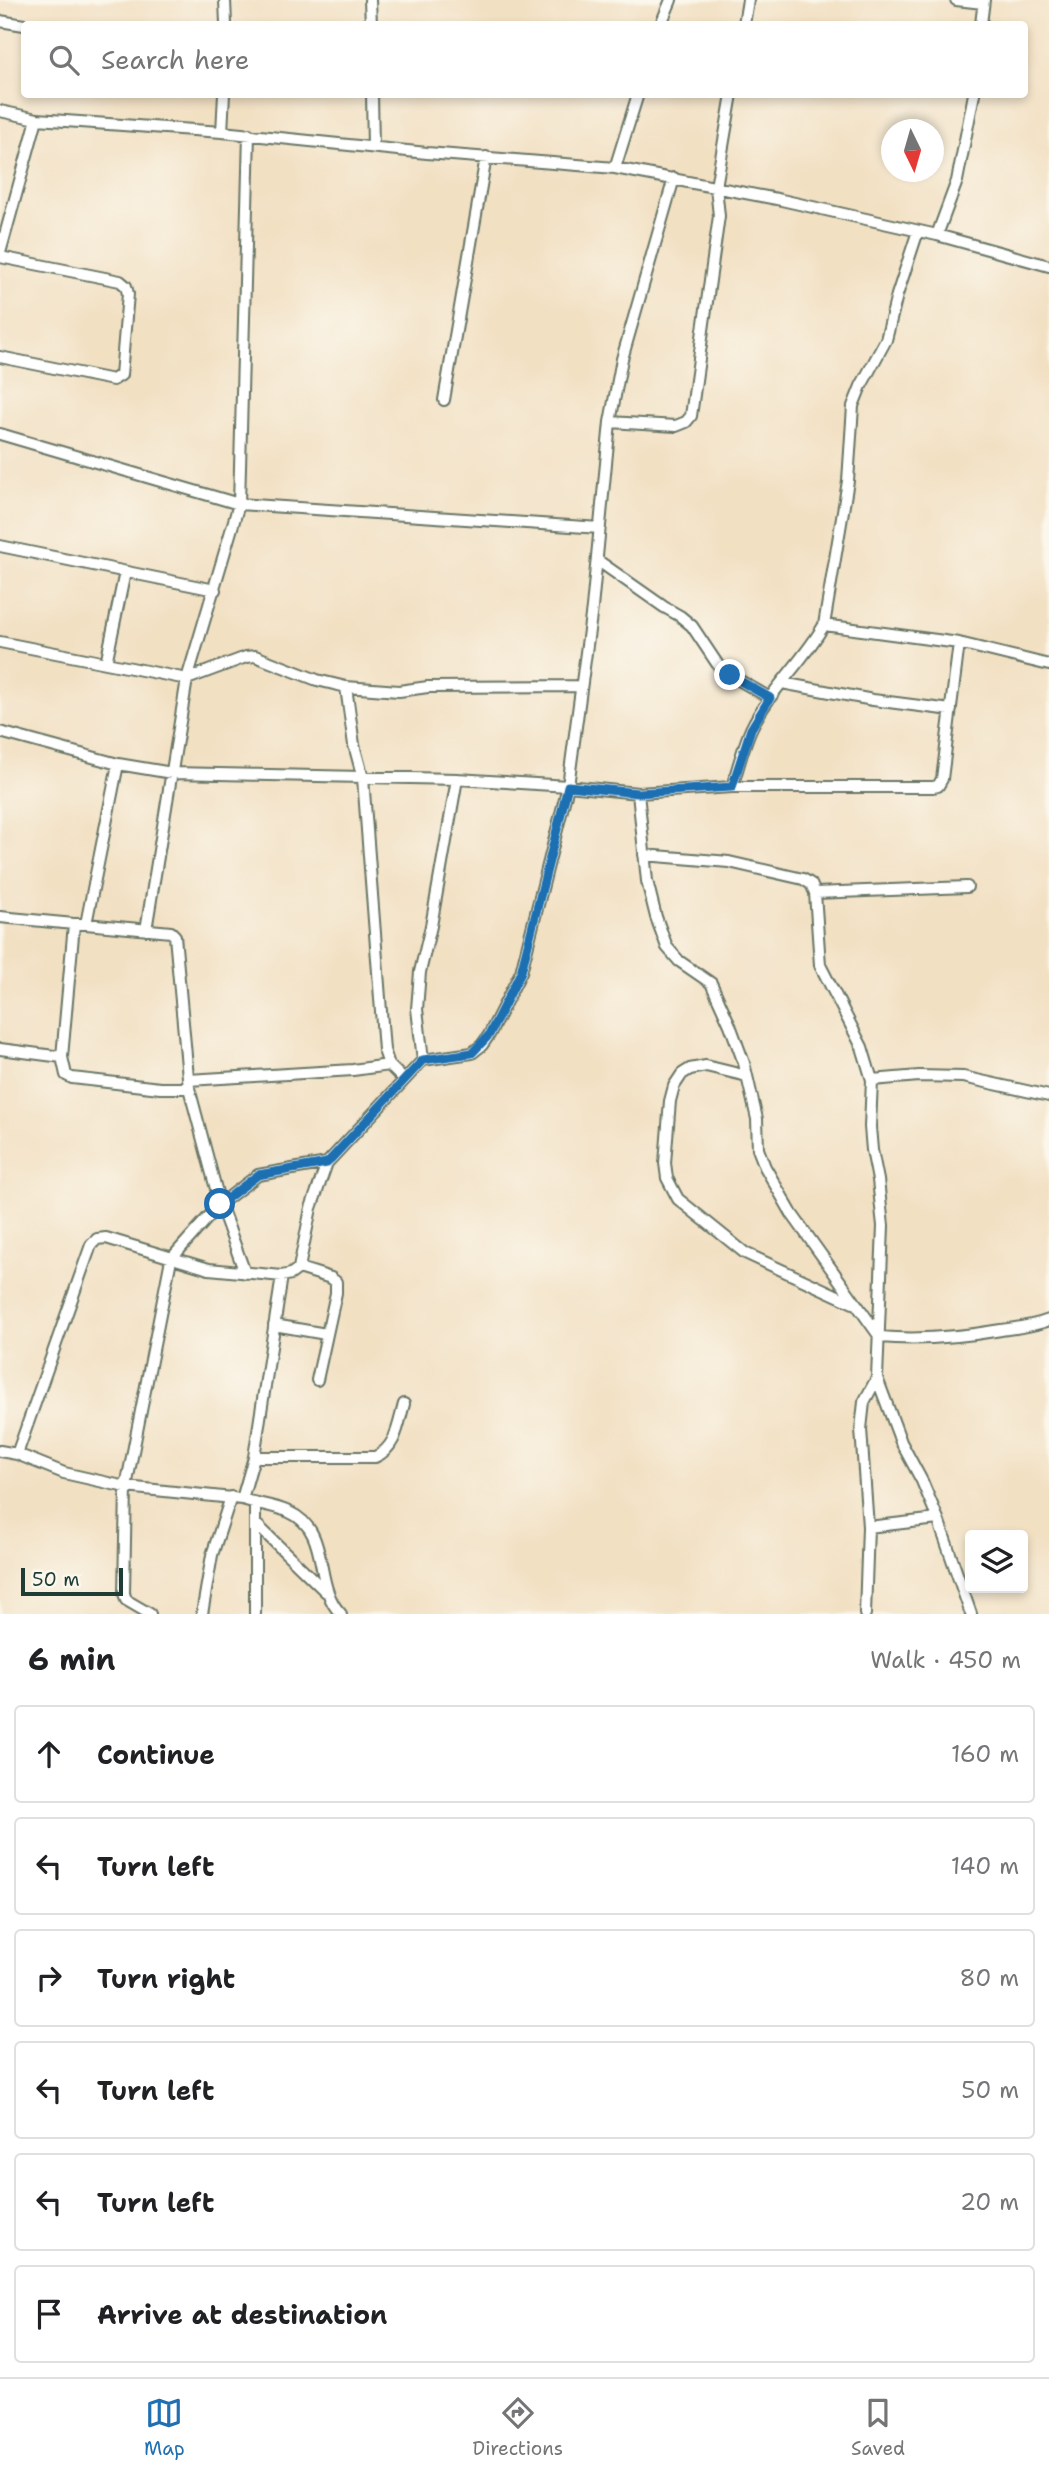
<!DOCTYPE html>
<html lang="en">
<head>
<meta charset="utf-8">
<style>
  body { margin:0; font-family:"Shantell Sans",sans-serif; background:#f6f6f6; color:#202124 }
  .controls { position:absolute; right:21px; bottom:21px; display:grid; overflow:hidden; border-radius:7px; box-shadow:0 4px 10px #0003 }
  .controls button { width:63px; height:63px; display:grid; place-items:center; padding:0; border:0; border-bottom:2px solid #e0e0e0; background:#fff; color:#202124; font:35px sans-serif }
  .compass { position:absolute; left:881px; top:119px; width:63px; height:63px; border-radius:50%; background:#fff; box-shadow:0 4px 10px #0003; rotate:175deg }
  .scale { position:absolute; left:21px; bottom:18px; width:102px; box-sizing:border-box; padding-left:7px; border:4px solid #1f3d34; border-top:0; font-size:19px; line-height:24px; white-space:nowrap; color:#1f3d34; -webkit-text-stroke:5px #fbf7ec; paint-order:stroke }
  .stop { position:absolute; width:21px; height:21px; margin:-16px; border:5px solid #1f6fb2; border-radius:50%; background:#fff }
  .stop.end { background:#1f6fb2; border-color:#fff; box-shadow:0 2px 7px #0008 }
  .list { margin:0; padding:0; list-style:none }
  h2 { display:flex; justify-content:space-between; align-items:center; height:91px; margin:0; padding:0 28px; font-size:30px }
  h2 small { font-size:23px; font-weight:400; color:#757577 }
  .list li { display:grid; grid-template-columns:46px 1fr auto; gap:21px; align-items:center; box-sizing:border-box; height:98px; margin:0 14px 14px; padding:0 14px; border:2px solid #e0e0e0; border-radius:7px }
  .list b { display:block; font-size:26px; white-space:nowrap }
  .list em { font-size:23px; font-style:normal; color:#757577 }
  .icon { flex:none; width:38px; height:38px; fill:none; stroke:currentColor; stroke-width:2; stroke-linecap:round; stroke-linejoin:round }
  .map { position:relative; flex:none; width:1049px; height:1614px; overflow:hidden }
  .search { position:absolute; background:#fff; box-shadow:0 4px 10px #0003; left:21px; right:21px; top:21px; height:77px; display:flex; align-items:center; gap:18px; box-sizing:border-box; padding:0 24px; border-radius:7px; color:#757577; font-size:26px }
  .sheet { height:763px; background:#fff }
  nav { display:flex; justify-content:space-around; align-items:center; box-sizing:border-box; height:98px; border-top:2px solid #e0e0e0; background:#fff; font-size:19px; color:#757577 }
  nav a { display:grid; justify-items:center; gap:4px }
  nav .on { color:#1f6fb2 }
  .map>svg:first-child { display:block }
  .lines { fill:none; stroke-linecap:round; stroke-linejoin:round }
  .minor-casing { stroke:#697666; stroke-width:14 }
  .minor { stroke:#fff; stroke-width:10 }
  .route { stroke:#1f6fb2; stroke-width:9 }
</style>
</head>
<body>
<div class="map">
<svg width="1049" height="1614" viewBox="0 0 1049 1614">
  <rect width="100%" height="100%" fill="#fbf7ec"/>
  <filter id="ink" filterUnits="userSpaceOnUse"><feTurbulence type="fractalNoise" baseFrequency=".0143" numOctaves="2"/><feDisplacementMap in="SourceGraphic" scale="14" xChannelSelector="R" yChannelSelector="G"/><feConvolveMatrix kernelMatrix="1 2 1 2 8 2 1 2 1" color-interpolation-filters="sRGB"/></filter>
  <filter id="wash" filterUnits="userSpaceOnUse"><feTurbulence type="fractalNoise" baseFrequency=".00686" numOctaves="4" result="noise"/><feDisplacementMap in="SourceGraphic" scale="28" xChannelSelector="R" yChannelSelector="G"/><feGaussianBlur stdDeviation="1.57" result="paint"/><feColorMatrix in="noise" values="0 0 0 0 0 0 0 0 0 0 0 0 0 0 0 0 0 1.4 0 .05"/><feComposite in="paint" operator="in"/></filter>
  <g filter="url(#wash)">
    <rect width="100%" height="100%" fill="#f2e0c3"/>
  </g>
  <g filter="url(#ink)">
    <g class="lines">
      <defs>
        <path id="minor" d="M225,0L226,24
          M370,0L371,24
          M956,0L983,3
          M0,21L24,25
          M661,24L671,0
          M744,24L748,0
          M981,24L984,0
          M372,94L373,147
          M0,111L37,119L222,132L427,153L615,168L777,199L937,235L1049,266
          M222,132L224,94
          M615,168L638,94
          M937,235L957,181L974,94
          M0,253L37,119
          M0,257L120,281L126,286L128,294L121,375L113,380L0,357
          M444,400L486,157
          M610,422L676,426L686,422L691,416L719,216L716,187L732,94
          M0,434L239,504L600,528
          M0,546L215,590
          M597,560L664,607L680,616L692,626L718,665L730,675L770,698
          M824,625L959,643L1049,665
          M0,642L187,679L246,657L255,656L317,680L346,687L399,691L428,687L581,686
          M106,663L125,572
          M782,683L873,700L951,710
          M346,687L354,745L363,778L384,1050L389,1065L403,1079
          M0,732L118,764L172,773L457,779L568,786L638,793L732,787H933L938,786L942,779L959,643
          M118,764L86,924H74L62,1057L66,1075L72,1078L160,1088H189
          M732,787C738,768 743,747 751,729C769,691 803,662 824,625L848,481L853,406L861,386L886,340L897,295L918,231
          M638,793L647,881L656,917L667,947L679,961L711,983L730,1025L744,1063L757,1119L758,1149L765,1167L792,1214L880,1337C921,1341 960,1337 1001,1330C1017,1328 1034,1326 1049,1320
          M644,855L729,862L803,879L811,884L815,893L820,965L862,1047L872,1080L870,1127L872,1150L878,1180L883,1226L877,1378L901,1442L922,1481L938,1519L971,1614
          M815,893L967,887
          M0,917L74,924
          M86,924L171,932L175,936L189,1088L220,1204L245,1273
          M146,930L187,679L239,504L249,134
          M0,1049L62,1057
          M423,1060L417,1009L420,972L431,926L457,779
          M747,1076L706,1066L690,1069L682,1074L674,1086L670,1101L665,1163L667,1178L678,1199L745,1253L853,1303
          M188,1080L353,1070L389,1065
          M872,1080L919,1076L963,1077L1049,1096
          M299,1268L331,1278L336,1282V1293L317,1380
          M274,1325L326,1334
          M0,1451L17,1454L64,1473L126,1487L242,1499L254,1457L282,1276
          M17,1454L91,1245L97,1239L106,1238L209,1269L282,1276L291,1274L299,1268L311,1208L327,1163L423,1060L472,1053L482,1045L489,1035L521,972L568,786L592,608L610,422L622,359L674,178
          M254,1457H375C396,1448 398,1425 404,1404
          M242,1499C257,1504 274,1505 289,1512C332,1531 312,1585 341,1614
          M256,1524L326,1592
          M868,1527L938,1519
          M150,1614L126,1600L124,1593L126,1487L171,1259L220,1204L258,1175L327,1163
          M202,1614L212,1555L231,1497
          M255,1614V1503
          M865,1614L868,1527L861,1429L864,1402L877,1378"/>
      </defs>
      <!-- minor casing -->
      <use href="#minor" class="minor-casing"/>
      <!-- minor -->
      <use href="#minor" class="minor"/>
    </g>
  </g>
  <g class="lines" filter="url(#ink)">
    <!-- route -->
    <path class="route" d="M220,1204L258,1175L327,1163L423,1060L472,1053L489,1035L521,972L568,786L638,793L732,787L751,729L770,698L730,675"/>
  </g>
</svg>
<div class="controls">
<button><svg class="icon" aria-label="layers" viewBox="0 0 24 24"><path d="M12 4l9 5-9 5-9-5zM3 14l9 5 9-5"/></svg></button>
</div>
<svg class="compass" viewBox="-18 -18 36 36"><path d="M0-13l5 13h-10z" fill="#e53935"/><path d="M0 13l5-13h-10z" fill="#757577"/></svg>
<div class="scale">50 m</div>
<div class="stop" style="left:220px;top:1204px"></div>
<div class="stop end" style="left:730px;top:675px"></div>
<div class="search"><svg class="icon" aria-label="search" viewBox="0 0 24 24"><circle cx="10" cy="10" r="6"/><path d="M15 15l6 6"/></svg>Search here</div>
</div>
<section class="sheet">
<h2>6 min<small>Walk · 450 m</small></h2>
<ul class="list">
<li><svg class="icon" aria-label="ahead" viewBox="0 0 24 24"><path d="M12 20V5M6 11l6-6 6 6"/></svg><div><b>Continue</b></div><em>160 m</em></li>
<li><svg class="icon" aria-label="left" viewBox="0 0 24 24"><path d="M17 20v-9H6M10 6l-5 5 5 5"/></svg><div><b>Turn left</b></div><em>140 m</em></li>
<li><svg class="icon" aria-label="right" viewBox="0 0 24 24"><path d="M7 20v-9h11M14 6l5 5-5 5"/></svg><div><b>Turn right</b></div><em>80 m</em></li>
<li><svg class="icon" aria-label="left" viewBox="0 0 24 24"><path d="M17 20v-9H6M10 6l-5 5 5 5"/></svg><div><b>Turn left</b></div><em>50 m</em></li>
<li><svg class="icon" aria-label="left" viewBox="0 0 24 24"><path d="M17 20v-9H6M10 6l-5 5 5 5"/></svg><div><b>Turn left</b></div><em>20 m</em></li>
<li><svg class="icon" aria-label="arrive" viewBox="0 0 24 24"><path d="M6 21V4h12l-3 4 3 4H6"/></svg><div><b>Arrive at destination</b></div></li>
</ul>
</section>
<nav>
<a class="on"><svg class="icon" aria-label="map" viewBox="0 0 24 24"><path d="M3 6l6-2 6 2 6-2v14l-6 2-6-2-6 2zM9 4v14M15 6v14"/></svg>Map</a>
<a><svg class="icon" aria-label="directions" viewBox="0 0 24 24"><path d="M12 3l9 9-9 9-9-9zM9 14v-3h6M13 9l2 2-2 2"/></svg>Directions</a>
<a><svg class="icon" aria-label="saved" viewBox="0 0 24 24"><path d="M7 4h10v16l-5-4-5 4z"/></svg>Saved</a>
</nav>
</body>
</html>
